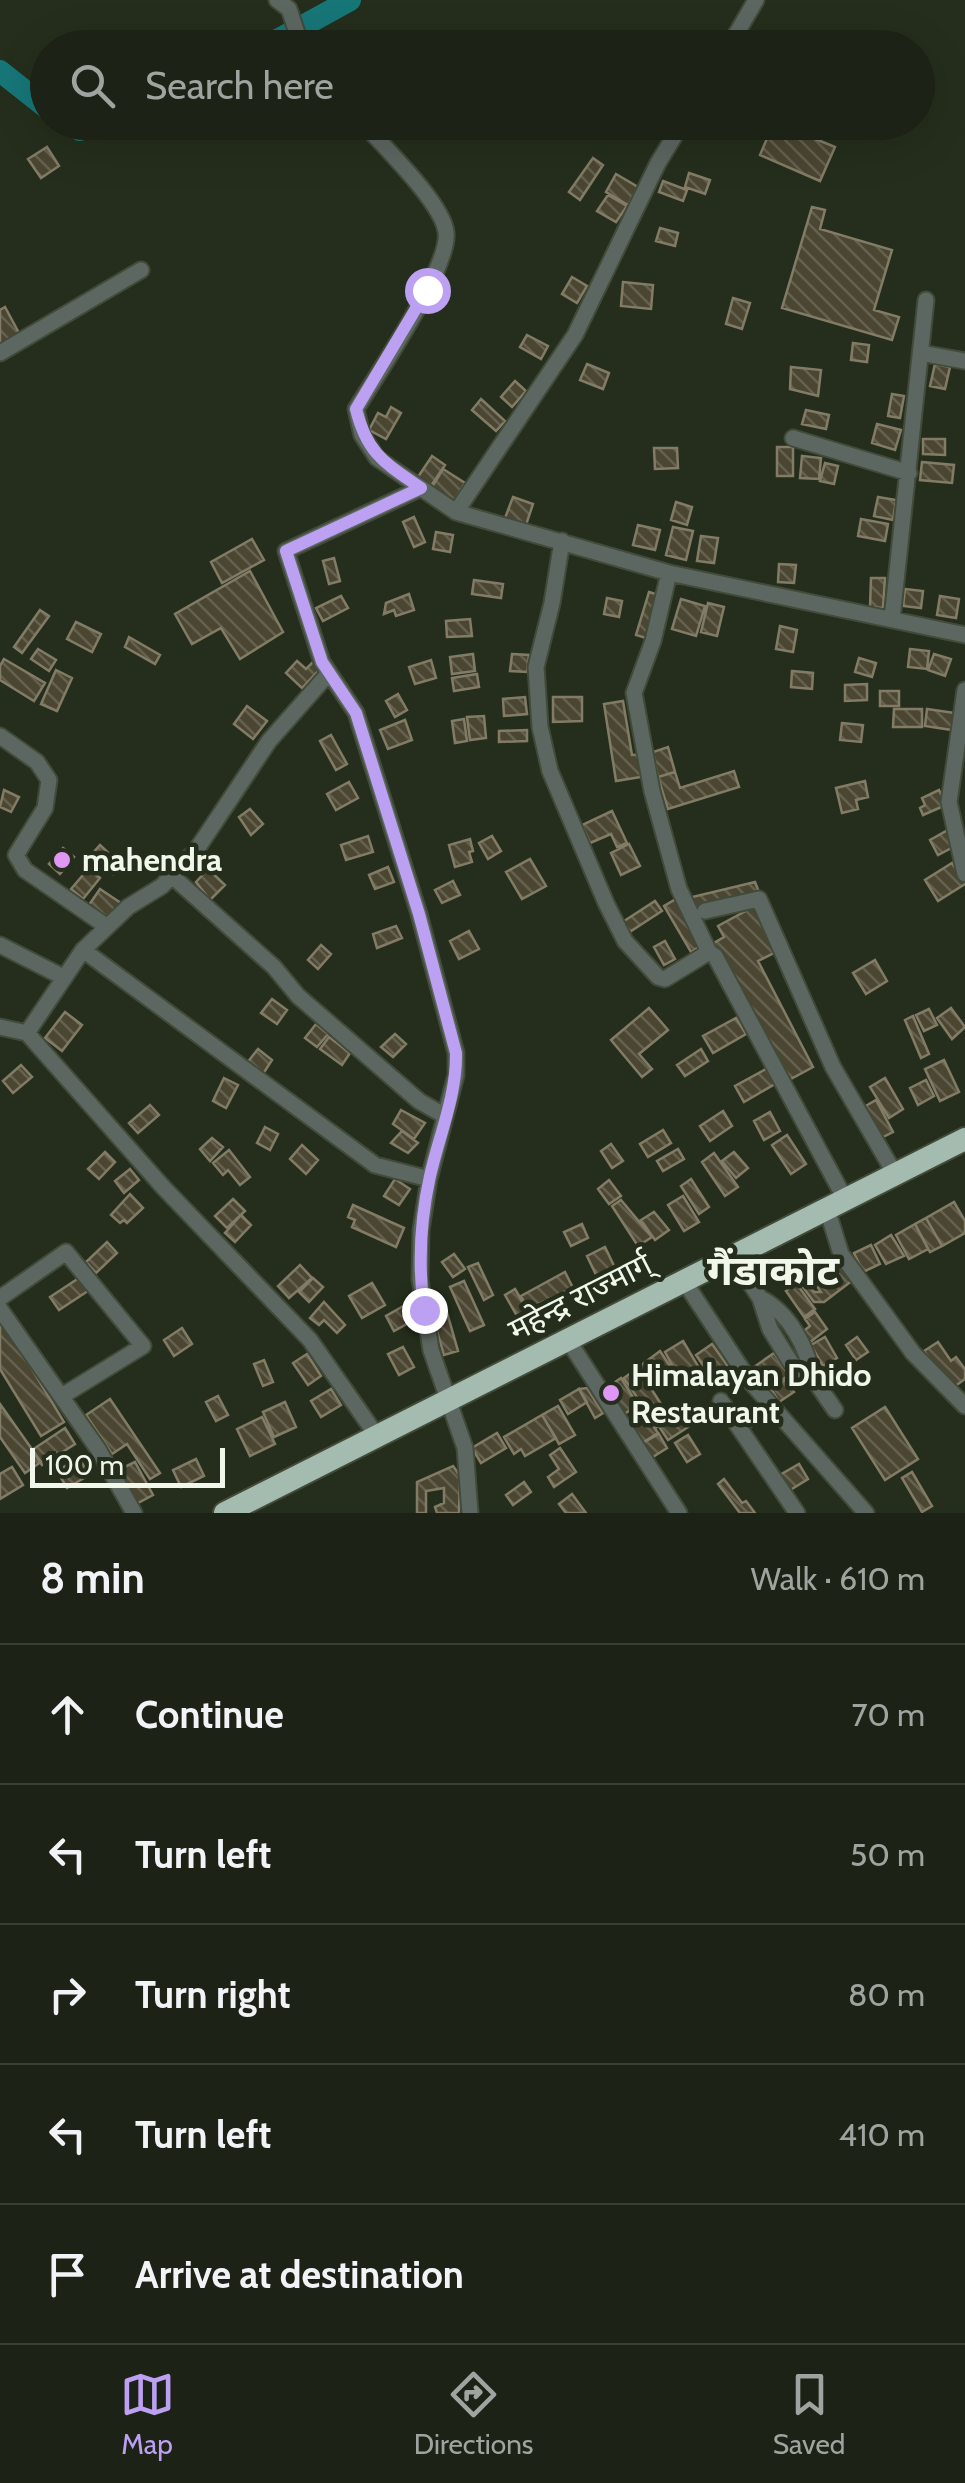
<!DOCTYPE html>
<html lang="en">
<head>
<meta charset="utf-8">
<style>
  body { margin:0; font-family:Cabin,"Noto Sans Devanagari",sans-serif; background:#252a1e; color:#f1f3f6 }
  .scale { position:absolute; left:30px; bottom:25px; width:195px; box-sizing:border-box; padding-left:10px; border:5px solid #f1f7eb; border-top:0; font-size:28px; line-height:35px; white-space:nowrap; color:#f1f7eb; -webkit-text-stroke:8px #252e1c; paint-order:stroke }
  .stop { position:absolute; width:30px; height:30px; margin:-22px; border:8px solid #bca0f2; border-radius:50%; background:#fff }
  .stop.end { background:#bca0f2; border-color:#fff; box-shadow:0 2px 10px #0008 }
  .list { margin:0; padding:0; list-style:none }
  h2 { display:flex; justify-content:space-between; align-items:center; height:130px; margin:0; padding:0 40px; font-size:42px }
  h2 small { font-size:32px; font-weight:400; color:#a0a4a0 }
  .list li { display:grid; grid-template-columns:65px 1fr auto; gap:30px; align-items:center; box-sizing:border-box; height:140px; padding:0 40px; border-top:2px solid #3a3f34 }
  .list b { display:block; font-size:38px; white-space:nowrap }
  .list em { font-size:32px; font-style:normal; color:#a0a4a0 }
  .icon { flex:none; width:55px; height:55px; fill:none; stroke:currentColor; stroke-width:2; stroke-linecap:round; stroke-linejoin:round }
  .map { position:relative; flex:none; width:965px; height:1513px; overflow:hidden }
  .search { position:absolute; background:#1c2215; box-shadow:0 10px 40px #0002; left:30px; right:30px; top:30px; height:110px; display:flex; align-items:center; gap:25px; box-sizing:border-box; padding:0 35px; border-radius:55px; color:#a0a4a0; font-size:38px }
  .sheet { height:830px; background:#1c2215 }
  nav { display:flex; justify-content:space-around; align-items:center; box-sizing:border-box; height:140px; border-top:2px solid #3a3f34; background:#1c2215; font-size:28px; color:#a0a4a0 }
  nav a { display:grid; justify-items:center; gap:5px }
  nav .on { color:#bca0f2 }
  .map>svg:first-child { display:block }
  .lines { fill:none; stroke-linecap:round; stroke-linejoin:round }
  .river { stroke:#177678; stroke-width:22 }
  .building { fill:url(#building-back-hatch); stroke:#827c66; stroke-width:2.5 }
  .minor-casing { stroke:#424a39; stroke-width:19 }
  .highway-casing { stroke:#424a39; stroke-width:26 }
  .minor { stroke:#5d6762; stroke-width:15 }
  .highway { stroke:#a3bcaf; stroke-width:22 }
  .route { stroke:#bca0f2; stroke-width:12 }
  .poi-dot { fill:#de98f3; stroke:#252e1c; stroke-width:4 }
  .labels { text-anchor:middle; stroke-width:9; stroke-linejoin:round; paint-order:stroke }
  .poi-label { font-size:32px; font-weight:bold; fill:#f1f7eb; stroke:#252e1c; text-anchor:start }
  .street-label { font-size:32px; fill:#f1f7eb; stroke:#252e1c }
  .district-label { font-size:42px; font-weight:bold; fill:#f1f7eb; stroke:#252e1c }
</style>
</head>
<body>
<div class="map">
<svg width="965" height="1513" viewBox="0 0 965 1513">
  <defs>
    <pattern id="building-back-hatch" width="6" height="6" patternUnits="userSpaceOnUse" patternTransform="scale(2.5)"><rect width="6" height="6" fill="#4b4632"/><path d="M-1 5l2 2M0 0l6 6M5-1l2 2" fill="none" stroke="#656150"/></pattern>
  </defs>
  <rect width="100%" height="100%" fill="#252e1c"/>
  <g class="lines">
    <!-- river -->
    <path class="river" d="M263,48L350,0
      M0,71L48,109
      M68,122L80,130L102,122"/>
  </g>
  <!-- building -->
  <path class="building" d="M774,122L835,147L820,181L760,155Z
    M47,147L59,166L41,178L28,159Z
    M593,158L603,165L580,200L569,192Z
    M689,173L710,180L705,194L685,187Z
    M616,174L638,187L628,205L606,192Z
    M663,181L687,190L683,201L659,192Z
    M608,195L627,206L616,222L597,211Z
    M812,207L825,210L820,229L892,250L874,310L899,317L892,340L782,308Z
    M660,228L678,233L675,246L656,241Z
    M572,277L587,286L577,303L562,294Z
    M623,282L653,285L651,309L621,306Z
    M733,298L750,303L742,329L726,324Z
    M5,307L19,333L0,344V310Z
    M527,335L548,346L541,359L520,347Z
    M853,343L869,345L867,362L851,360Z
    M587,364L609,373L603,389L580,380Z
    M935,364L950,367L945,389L930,386Z
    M791,367L821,370L818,396L790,389Z
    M515,381L526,391L512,407L501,397Z
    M892,394L904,396L900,418L888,416Z
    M481,399L505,421L496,431L472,410Z
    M391,407L401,413L386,439L369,430L378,413L386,417Z
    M806,410L829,415L826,429L802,424Z
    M877,424L901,430L895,450L872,443Z
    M923,439H945V455L923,454Z
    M777,447H793V476H777Z
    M654,448H677L678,468L655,469Z
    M432,456L445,465L431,486L418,477Z
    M802,456L821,458L819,479L800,478Z
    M922,462L954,465L952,483L920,480Z
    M825,463L838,466L834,484L820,481Z
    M443,469L465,483L454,501L432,487Z
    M513,497L533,504L526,525L505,518Z
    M878,497L896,500L893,520L874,516Z
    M676,502L692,507L687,525L671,520Z
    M414,517L425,542L414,547L403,522Z
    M861,519L888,524L885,541L858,536Z
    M638,525L660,530L655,550L633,545Z
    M673,527L693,531L686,560L666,555Z
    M436,532L453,535L450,552L433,549Z
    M701,536L718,538L714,563L697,561Z
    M252,539L264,560L222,583L211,562Z
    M334,558L340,581L329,584L323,561Z
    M779,564L796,565L794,583L778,582Z
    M250,571L283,632L240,659L221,628L192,644L175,614Z
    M871,578H885L883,608L870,607Z
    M474,580L503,584L501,598L472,594Z
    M905,589L923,591L921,608L903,606Z
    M649,592L663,596L649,639L636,635Z
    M409,594L414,610L396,616L394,610L384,614L386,603Z
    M341,596L348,608L323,621L316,608Z
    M940,596L959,599L956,618L937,615Z
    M607,598L622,601L619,617L604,614Z
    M681,599L705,606L696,636L672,629Z
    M708,603L724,607L717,636L701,632Z
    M40,610L49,616L22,653L14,647Z
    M470,619L472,636L447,637L446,621Z
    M76,622L101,634L92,652L67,639Z
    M780,626L797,630L793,652L776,649Z
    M129,637L160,655L155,664L125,647Z
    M38,649L56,660L49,671L31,659Z
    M910,649L929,651L927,669L908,667Z
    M473,654L475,671L452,674L450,657Z
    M512,654L529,655L527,672L510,671Z
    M934,654L951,659L945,676L928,670Z
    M859,658L876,663L872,677L855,672Z
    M4,659L45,683L34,701L0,680V666Z
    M431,660L436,678L415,684L409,667Z
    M297,661L306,669L314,661L321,668L302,688L286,673Z
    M56,670L72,678L57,711L41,704Z
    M792,671L813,673L812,689L791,687Z
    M477,674L479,687L454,691L452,678Z
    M867,684V700L845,701V685Z
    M880,691H899V706H880Z
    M398,694L407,710L395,717L386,701Z
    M525,697L527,714L504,716L503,699Z
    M553,697H582V721L553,722Z
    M623,701L632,755L644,754L647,776L616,781L604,704Z
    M247,706L267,721L253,739L234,724Z
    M894,709H922V727H893Z
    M927,709L955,713L952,730L925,726Z
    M484,716L486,738L470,740L467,717Z
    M464,719L467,741L455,743L452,721Z
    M405,720L412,740L388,749L380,730Z
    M842,723L863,725L861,742L840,740Z
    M527,730V741L499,742V731Z
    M331,735L347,764L336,770L320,741Z
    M668,747L675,772L658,777L653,752Z
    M734,771L739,787L668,809L658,777L675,772L680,788Z
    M865,781L868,797L856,800L858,809L842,813L836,788Z
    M349,782L358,798L336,810L327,794Z
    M4,790L19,797L11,812L0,807Z
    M939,790L946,805L923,815L920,808L925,805L922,798Z
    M250,809L263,824L251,835L239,817Z
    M612,811L627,843L617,847L611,834L590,843L582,825Z
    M948,830L957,845L938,855L930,840Z
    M368,836L373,852L346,860L341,845Z
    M492,836L501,851L488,859L479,843Z
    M470,839L473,851L469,852L472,862L455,867L449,845Z
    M629,844L640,866L621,875L611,853Z
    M100,845L121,865L113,874L92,854Z
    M63,848L74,857L60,874L49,864Z
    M530,859L546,886L522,899L506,872Z
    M952,863L965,884L938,901L925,880Z
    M388,867L394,882L375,889L369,875Z
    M89,868L100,878L83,899L71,889Z
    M208,869L225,885L210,900L196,882Z
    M453,881L460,895L442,903L435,890Z
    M755,882L759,892L694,909L688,898Z
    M100,889L121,903L110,919L89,905Z
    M676,899L702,945L691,952L664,906Z
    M655,901L662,911L628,933L621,923Z
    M755,906L778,951L758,961L813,1067L787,1081L714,943L724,937L718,926Z
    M396,926L402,938L377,948L373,934Z
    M469,931L479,949L459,959L450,941Z
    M665,941L675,959L664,965L654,947Z
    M321,945L331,954L318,969L308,960Z
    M875,960L887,981L866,994L853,973Z
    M272,999L287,1010L277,1024L261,1013Z
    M649,1008L668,1030L639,1054L652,1069L642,1077L611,1040Z
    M951,1008L965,1027L952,1039L937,1018Z
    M929,1009L937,1025L924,1031L916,1015Z
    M65,1012L82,1025L62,1051L45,1038Z
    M913,1016L929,1054L921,1058L905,1020Z
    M736,1018L746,1034L713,1053L703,1036Z
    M316,1024L328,1034L317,1047L305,1038Z
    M395,1034L406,1044L393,1057L381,1047Z
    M329,1037L350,1053L342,1065L320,1049Z
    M258,1049L272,1060L263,1074L247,1063Z
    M701,1049L708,1061L685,1076L677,1065Z
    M944,1060L959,1092L940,1101L925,1069Z
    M21,1065L32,1077L13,1093L3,1081Z
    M766,1069L775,1084L744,1102L735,1086Z
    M224,1078L238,1085L226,1108L213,1101Z
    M885,1078L903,1109L889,1118L870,1087Z
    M926,1080L934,1096L918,1105L910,1088Z
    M876,1100L893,1132L881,1138L864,1107Z
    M150,1105L159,1115L138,1133L129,1123Z
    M401,1110L425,1123L414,1139L393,1124Z
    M723,1111L732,1126L710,1141L700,1126Z
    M770,1112L780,1131L764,1140L754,1121Z
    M265,1127L278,1134L270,1150L257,1143Z
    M663,1130L671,1143L648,1157L640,1144Z
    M402,1131L418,1143L408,1153L391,1143Z
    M787,1135L806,1164L791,1174L772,1145Z
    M212,1138L223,1147L210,1161L200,1149Z
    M611,1144L623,1161L612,1168L601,1151Z
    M302,1145L318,1160L306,1174L290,1159Z
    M678,1149L684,1159L663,1171L657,1161Z
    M229,1150L250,1177L240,1185L228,1170L223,1175L213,1163Z
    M105,1152L115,1162L99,1179L88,1169Z
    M734,1152L748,1168L736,1178L722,1161Z
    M714,1153L738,1187L725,1196L702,1162Z
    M130,1169L139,1180L124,1193L115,1181Z
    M395,1179L410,1189L399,1205L384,1196Z
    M691,1179L709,1207L699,1214L681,1186Z
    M609,1180L621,1196L609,1204L598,1189Z
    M130,1194L143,1208L127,1223L124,1220L120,1223L111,1215Z
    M683,1196L699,1222L684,1231L668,1205Z
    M233,1199L245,1211L227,1228L215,1216Z
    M621,1200L652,1237L638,1246L612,1206Z
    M954,1202L965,1221V1233L942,1246L926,1218Z
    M353,1205L404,1228L396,1247L352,1227L355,1220L348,1217Z
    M654,1212L669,1230L655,1240L641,1220Z
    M241,1215L251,1225L235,1242L225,1233Z
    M926,1218L942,1246L930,1252L915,1224Z
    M582,1224L588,1238L571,1246L564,1232Z
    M915,1224L928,1249L909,1259L896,1235Z
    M891,1235L904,1256L886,1264L875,1245Z
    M107,1242L117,1253L96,1273L86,1262Z
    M871,1245L880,1264L863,1272L854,1253Z
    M605,1247L616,1270L598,1279L587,1256Z
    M454,1254L465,1269L453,1277L442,1262Z
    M478,1263L493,1295L484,1300L468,1267Z
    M841,1264L853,1280L824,1302H814L800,1283L805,1280L814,1292H821L812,1279Z
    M300,1265L312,1278L289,1298L278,1286Z
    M565,1272L573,1288L528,1309L526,1306L521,1296Z
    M82,1276L91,1289L59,1310L50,1297Z
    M313,1278L323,1287L309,1302L299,1292Z
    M464,1281L484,1325L470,1331L450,1287Z
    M372,1283L385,1305L362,1318L349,1296Z
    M796,1283L815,1309L804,1317L786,1291Z
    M515,1289L529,1313V1318L521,1323L505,1295Z
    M414,1300L423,1315L394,1331L386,1316Z
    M324,1302L345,1325L337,1333L324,1320L319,1325L310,1318Z
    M446,1309L458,1351L444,1355L432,1314Z
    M815,1312L827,1329L809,1343L801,1333L810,1326L805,1319Z
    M0,1316L64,1422L41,1436L0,1369Z
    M182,1328L192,1344L174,1356L164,1340Z
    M825,1337L837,1358L823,1366L811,1345Z
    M857,1337L868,1352L856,1360L846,1345Z
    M683,1341L698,1366L679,1378L665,1352Z
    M938,1342L951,1361L956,1357L965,1369V1379L951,1389L924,1351Z
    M712,1344L735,1376L718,1387L696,1355Z
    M403,1347L414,1367L399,1375L388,1354Z
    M660,1351L673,1371L650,1387L661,1404L655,1408L664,1422L657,1427L624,1378Z
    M774,1353L789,1375L769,1389L754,1367Z
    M307,1354L321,1376L308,1385L293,1363Z
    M264,1360L273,1382L263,1386L254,1364Z
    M621,1378L638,1405L618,1418L602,1391Z
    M786,1380L794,1392L779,1402L771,1389Z
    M587,1388L603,1413L595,1418L579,1389Z
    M331,1389L341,1405L321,1417L311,1401Z
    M579,1389L587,1402L568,1414L560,1400Z
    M218,1396L228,1415L216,1421L206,1402Z
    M110,1399L160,1473L150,1479L127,1444L112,1454L86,1415Z
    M285,1402L296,1427L274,1437L263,1412Z
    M0,1404L41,1462L25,1473L0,1437Z
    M762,1405L773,1418L748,1428L742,1414Z
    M558,1406L575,1435L559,1444L542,1415Z
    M885,1407L918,1459L885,1480L852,1428Z
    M688,1410L696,1422L668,1440L660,1428Z
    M542,1415L556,1438L525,1456L521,1449L514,1454L504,1437Z
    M646,1416L658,1433L639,1445L628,1429Z
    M262,1417L275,1444L250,1456L237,1429Z
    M65,1428L75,1444L42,1465L32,1450Z
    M497,1433L506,1448L481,1463L472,1448Z
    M659,1434L667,1448L648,1460L639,1445Z
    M688,1435L700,1454L687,1462L675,1443Z
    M560,1448L576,1472L554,1487L548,1477L559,1469L550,1455Z
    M79,1458L89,1475L67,1488L57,1471Z
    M196,1459L204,1476L181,1487L173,1470Z
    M135,1462L153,1495L134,1505L116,1471Z
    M799,1464L808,1479L787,1492L778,1476Z
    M453,1466L460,1476L459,1513H437L435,1507L444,1503V1488L426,1491V1513H417V1482Z
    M12,1467L23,1485L0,1499V1474Z
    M912,1472L932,1506L922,1512L902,1478Z
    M724,1479L742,1503L746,1501L755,1513H740L718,1484Z
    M524,1482L531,1492L513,1505L506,1495Z
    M572,1494L586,1513H566L559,1504Z"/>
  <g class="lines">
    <defs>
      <path id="minor" d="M277,0L289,9L302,48
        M728,48L756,0
        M362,122C383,146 442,202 446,232C451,266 376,376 356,409L362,435L377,458L456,512L669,573L965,635
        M0,353L141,270
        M921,353L965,361
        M793,438L909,473
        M421,488L286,551L322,662L356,713L419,914L456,1053V1075L429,1179L421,1230L420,1279L431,1350L465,1448L470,1513
        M456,512L575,335L658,163L683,122
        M562,541L552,603L536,667L540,727L550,771L606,903L625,941L658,977L665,979L709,952L715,956L845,1199
        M669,573L653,641L634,693L652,791L679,889L709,952
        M892,619L926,300
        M329,673L269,741L197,849L162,886L128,907L83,950L27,1033L163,1187L310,1340L377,1436
        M965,690L949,802L965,874
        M0,736L37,762L49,780L45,808L16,855L25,870L106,926
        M172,876L274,967L298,996L419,1101L445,1116
        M705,911L759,899L833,1067L895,1174
        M0,945L63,977
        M83,950L375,1165L429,1179
        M0,1027L27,1033
        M827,1209L841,1254L913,1353L965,1406
        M732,1256L760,1298L770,1329L791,1363L813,1378L835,1410
        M684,1281L749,1380L866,1513
        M0,1298L66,1252L143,1346L62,1396
        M760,1298C789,1312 807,1347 813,1378
        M0,1309L98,1449L134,1513
        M568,1340L679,1513
        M721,1401L797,1513"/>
      <path id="highway" d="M225,1513L965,1139"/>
    </defs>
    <!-- minor casing -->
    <use href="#minor" class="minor-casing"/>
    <!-- highway casing -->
    <use href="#highway" class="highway-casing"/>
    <!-- minor -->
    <use href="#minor" class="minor"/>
    <!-- highway -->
    <use href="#highway" class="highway"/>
  </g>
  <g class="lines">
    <!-- route -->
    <path class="route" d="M424,1310C418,1265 420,1221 430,1176C439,1136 457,1094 456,1053L419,914L356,713L322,662L286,551L421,488C385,463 367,454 356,409L427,290"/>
  </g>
  <!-- markers -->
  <g class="poi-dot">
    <circle cx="62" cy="860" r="10"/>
    <circle cx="611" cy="1393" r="10"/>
  </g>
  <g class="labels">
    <!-- poi labels -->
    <g class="poi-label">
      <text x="82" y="871">mahendra</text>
      <text x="631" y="1386">Himalayan Dhido<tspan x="631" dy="37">Restaurant</tspan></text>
    </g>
    <!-- street labels -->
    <g class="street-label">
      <text transform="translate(580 1297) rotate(-27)" y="11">महेन्द्र राज्मार्ग्</text>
    </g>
    <!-- district labels -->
    <g class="district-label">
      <text x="773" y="1285">गैंडाकोट</text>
    </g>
  </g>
</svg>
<div class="scale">100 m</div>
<div class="stop" style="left:427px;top:290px"></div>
<div class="stop end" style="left:424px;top:1310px"></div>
<div class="search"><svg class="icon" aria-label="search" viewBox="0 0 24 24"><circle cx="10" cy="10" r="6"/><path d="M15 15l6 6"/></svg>Search here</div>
</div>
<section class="sheet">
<h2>8 min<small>Walk · 610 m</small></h2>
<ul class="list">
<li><svg class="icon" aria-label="ahead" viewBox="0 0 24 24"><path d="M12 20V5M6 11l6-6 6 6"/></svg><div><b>Continue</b></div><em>70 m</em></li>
<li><svg class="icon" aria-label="left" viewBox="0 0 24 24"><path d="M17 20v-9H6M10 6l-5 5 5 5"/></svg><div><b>Turn left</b></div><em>50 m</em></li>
<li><svg class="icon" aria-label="right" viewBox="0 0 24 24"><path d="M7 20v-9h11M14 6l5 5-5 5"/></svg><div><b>Turn right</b></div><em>80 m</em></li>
<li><svg class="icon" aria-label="left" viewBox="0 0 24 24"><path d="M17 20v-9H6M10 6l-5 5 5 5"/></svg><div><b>Turn left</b></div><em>410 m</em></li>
<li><svg class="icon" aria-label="arrive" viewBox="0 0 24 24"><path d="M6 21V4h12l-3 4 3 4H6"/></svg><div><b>Arrive at destination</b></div></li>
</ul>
</section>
<nav>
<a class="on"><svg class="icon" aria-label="map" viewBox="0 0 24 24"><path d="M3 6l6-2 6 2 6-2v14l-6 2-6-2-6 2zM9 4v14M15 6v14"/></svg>Map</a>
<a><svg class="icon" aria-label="directions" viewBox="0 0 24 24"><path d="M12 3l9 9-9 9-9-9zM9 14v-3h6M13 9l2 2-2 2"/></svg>Directions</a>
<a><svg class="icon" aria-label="saved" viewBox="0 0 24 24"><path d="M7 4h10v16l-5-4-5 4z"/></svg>Saved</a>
</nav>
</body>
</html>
